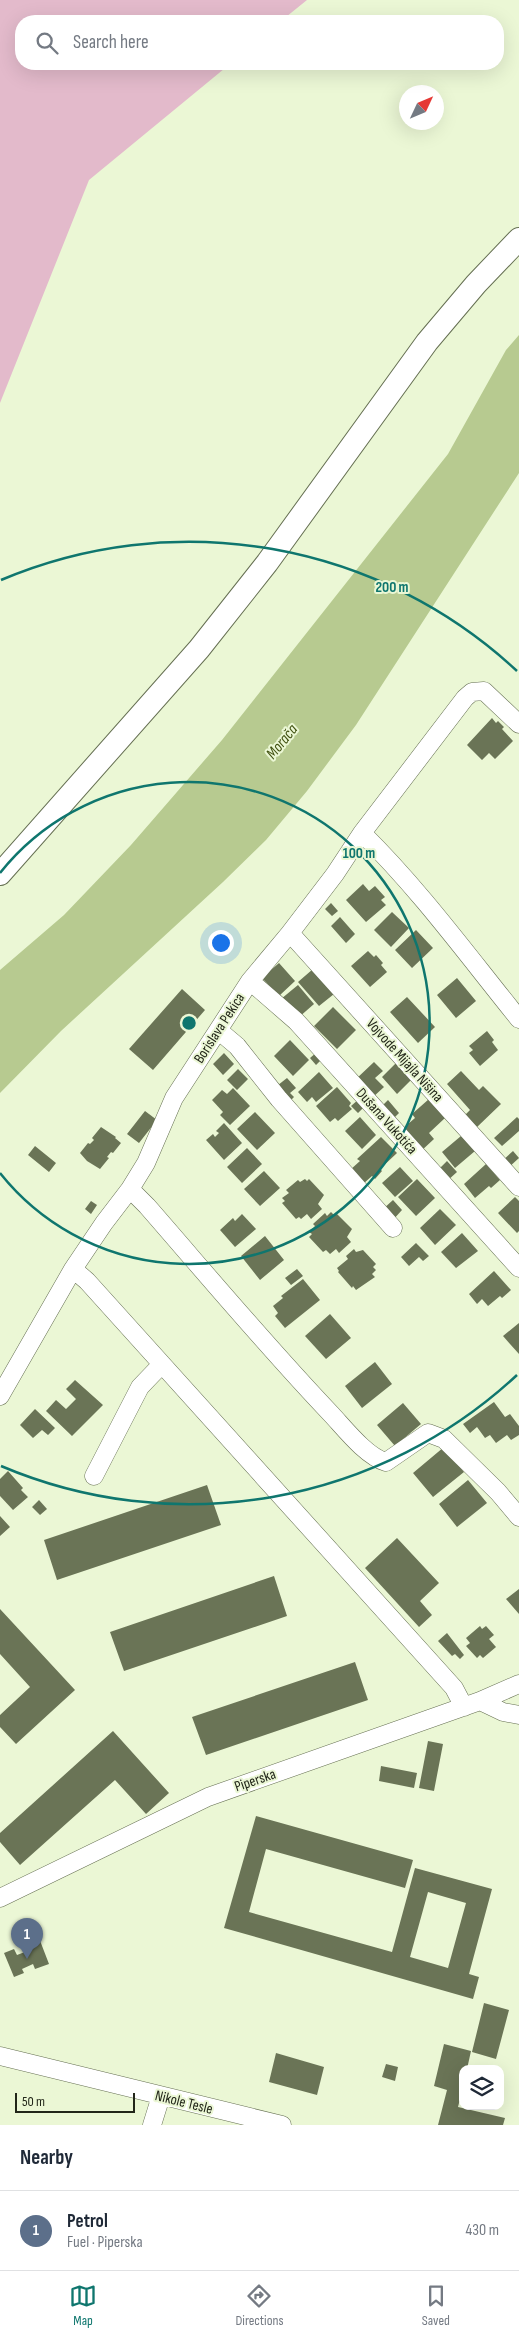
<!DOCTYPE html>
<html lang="en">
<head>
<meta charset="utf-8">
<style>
  body { margin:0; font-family:"Sofia Sans Condensed",sans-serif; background:#f2f2f3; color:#1f2937 }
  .controls { position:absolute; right:15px; bottom:15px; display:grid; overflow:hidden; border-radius:10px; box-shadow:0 5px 20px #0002 }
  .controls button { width:45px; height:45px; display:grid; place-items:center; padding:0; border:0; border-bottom:1px solid #e0e1e3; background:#fff; color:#1f2937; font:25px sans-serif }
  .compass { position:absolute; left:399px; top:85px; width:45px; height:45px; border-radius:50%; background:#fff; box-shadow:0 5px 20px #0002; rotate:46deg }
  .scale { position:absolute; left:15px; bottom:12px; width:120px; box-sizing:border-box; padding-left:5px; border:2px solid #222619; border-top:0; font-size:14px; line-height:18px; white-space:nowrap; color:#222619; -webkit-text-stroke:4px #ebf7d5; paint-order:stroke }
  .you { position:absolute; left:220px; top:942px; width:18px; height:18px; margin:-12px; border:4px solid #fff; border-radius:50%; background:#1a73e8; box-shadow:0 0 0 8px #1a73e833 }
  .badge { display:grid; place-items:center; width:32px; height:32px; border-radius:50%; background:#0f766e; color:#fff; font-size:16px; font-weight:700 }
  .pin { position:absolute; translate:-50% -41px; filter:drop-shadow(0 1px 2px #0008) }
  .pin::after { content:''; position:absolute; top:26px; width:18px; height:15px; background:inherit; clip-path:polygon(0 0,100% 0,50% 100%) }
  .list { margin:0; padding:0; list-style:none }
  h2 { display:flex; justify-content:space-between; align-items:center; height:65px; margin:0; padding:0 20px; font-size:21px }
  h2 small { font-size:16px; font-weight:400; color:#747a83 }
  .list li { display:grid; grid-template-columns:32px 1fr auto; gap:15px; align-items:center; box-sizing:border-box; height:80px; padding:0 20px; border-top:1px solid #e0e1e3 }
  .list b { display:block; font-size:19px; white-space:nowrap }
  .list p { margin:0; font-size:16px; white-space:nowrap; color:#747a83 }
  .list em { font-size:16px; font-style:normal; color:#747a83 }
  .icon { flex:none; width:28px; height:28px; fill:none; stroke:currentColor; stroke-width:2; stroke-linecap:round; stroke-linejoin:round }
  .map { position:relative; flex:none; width:519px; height:2125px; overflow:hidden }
  .search { position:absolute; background:#fff; box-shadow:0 5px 20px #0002; left:15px; right:15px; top:15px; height:55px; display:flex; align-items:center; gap:12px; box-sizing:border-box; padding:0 18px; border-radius:20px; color:#747a83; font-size:19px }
  .sheet { height:145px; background:#fff }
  nav { display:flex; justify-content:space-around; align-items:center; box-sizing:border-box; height:70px; border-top:1px solid #e0e1e3; background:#fff; font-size:14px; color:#747a83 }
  nav a { display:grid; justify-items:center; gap:2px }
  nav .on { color:#0f766e }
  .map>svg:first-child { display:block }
  .green { fill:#e3bacb }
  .water { fill:#b7ca90 }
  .building { fill:#6a7456; fill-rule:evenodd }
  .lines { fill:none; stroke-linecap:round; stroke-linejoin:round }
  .minor-casing { stroke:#656f52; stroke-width:19 }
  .major-casing { stroke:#656f52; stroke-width:24 }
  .minor { stroke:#fff; stroke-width:18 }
  .major { stroke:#fff; stroke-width:22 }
  .ring { fill:none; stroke:#0f766e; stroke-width:2.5 }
  .labels { text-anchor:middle; stroke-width:4; stroke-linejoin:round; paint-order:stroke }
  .street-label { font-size:15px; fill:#222619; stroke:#ebf7d5 }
  .water-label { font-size:16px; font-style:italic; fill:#415111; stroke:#ebf7d5 }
  .centre { fill:#0f766e; stroke:#ebf7d5; stroke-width:2.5 }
  .ring-label { font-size:15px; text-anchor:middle; font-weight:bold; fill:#0f766e; stroke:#ebf7d5; stroke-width:4; stroke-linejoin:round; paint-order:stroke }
</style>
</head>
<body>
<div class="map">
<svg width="519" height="2125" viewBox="0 0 519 2125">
  <rect width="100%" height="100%" fill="#ebf7d5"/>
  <!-- green -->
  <path class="green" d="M0,0H307L281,21H21V64H230L89,180L0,403Z"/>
  <!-- water -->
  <path class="water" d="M519,335V473L356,725L307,791L266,840L223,882L61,1031L0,1093V970L64,915L131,845L222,740L448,454L506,350Z"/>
  <!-- building -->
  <path class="building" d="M492,718L496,723L498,721L504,727L502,729L513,741L495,759L489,753L482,760L467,745Z
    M363,884L369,891L375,886L385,897L381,900L386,905L366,922L346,900Z
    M331,903L338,911L332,916L325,909Z
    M392,912L409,928L391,947L374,930Z
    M340,917L355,934L346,943L331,926Z
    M416,930L433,948L412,968L395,950Z
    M368,951L374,957L376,955L383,963L381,965L387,972L370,987L351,966Z
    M279,963L295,981L279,996L262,978Z
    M313,969L334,994L319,1006L298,982Z
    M457,978L476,1001L456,1018L437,995Z
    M298,985L314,1004L298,1018L281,999Z
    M182,989L205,1010L153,1070L129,1049Z
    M407,997L435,1027L418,1043L390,1012Z
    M333,1007L356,1030L337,1049L314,1026Z
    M487,1031L494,1040L492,1042L498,1050L480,1066L469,1053L473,1050L469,1046Z
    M290,1040L309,1060L293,1076L274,1056Z
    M317,1052L323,1058L316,1065L310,1058Z
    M224,1053L234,1064L223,1075L213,1064Z
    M374,1062L383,1071L375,1078L384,1087L372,1098L355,1080Z
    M396,1063L411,1080L397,1094L382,1077Z
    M238,1069L248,1079L237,1090L227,1080Z
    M461,1071L479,1090L483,1086L501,1104L476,1128L465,1115L470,1110L447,1084Z
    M319,1072L333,1088L316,1102L312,1097L307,1102L298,1092Z
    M287,1078L296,1088L290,1093L294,1097L287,1104L273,1089Z
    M337,1087L351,1103L349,1106L352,1109L338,1121L335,1118L330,1122L316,1106Z
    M233,1088L250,1106L230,1125L220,1115L223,1112L212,1100L222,1090L227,1094Z
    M359,1099L365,1106L358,1113L351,1106Z
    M429,1099L445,1118L429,1133L434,1139L420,1152L401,1130L415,1118L412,1114Z
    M388,1100L399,1113L391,1121L380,1108Z
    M145,1111L157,1120L139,1143L127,1134Z
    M255,1112L275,1133L257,1150L237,1129Z
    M360,1117L376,1135L362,1149L345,1131Z
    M517,1117L519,1119V1131L502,1146L494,1138Z
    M224,1123L242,1143L224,1160L206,1140L213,1134L215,1137L219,1133L216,1131Z
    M101,1127L116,1137L115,1138L121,1143L113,1153L111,1152L107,1157L109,1158L100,1169L87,1161L80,1153L88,1143L90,1144L94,1140L92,1138Z
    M461,1136L475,1151L455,1168L442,1152Z
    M381,1137L397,1153L380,1169L382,1171L375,1179L372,1176L363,1184L350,1170L360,1161L357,1159Z
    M35,1146L56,1163L49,1172L28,1155Z
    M247,1148L262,1164L242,1183L227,1167Z
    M513,1151L519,1158L507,1169L501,1162Z
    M447,1161L457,1172L447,1181L437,1171Z
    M486,1164L500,1180L491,1188L489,1186L475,1198L464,1184Z
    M400,1167L413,1181L395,1197L382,1183Z
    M264,1171L280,1188L260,1206L244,1189Z
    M305,1179L307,1181L309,1179L324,1195L318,1204L322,1209L311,1219L307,1214L301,1219L299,1217L296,1219L282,1203L285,1201L282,1198L289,1193L286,1190L298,1180L300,1182Z
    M417,1179L435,1198L416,1216L398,1197Z
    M515,1197L519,1201V1231L517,1233L498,1213Z
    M393,1200L402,1210L392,1221L382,1210Z
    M91,1201L97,1205L91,1214L85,1209Z
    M440,1209L456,1225L435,1245L420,1228Z
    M331,1212L334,1215L336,1213L352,1229L347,1237L351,1242L339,1253L336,1249L330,1254L326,1250L323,1252L309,1237L312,1234L309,1232L315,1226L313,1224L325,1213L327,1216Z
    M242,1214L256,1229L235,1247L220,1230L233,1218L235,1221Z
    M462,1233L478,1251L456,1268L441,1252Z
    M265,1236L284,1260L260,1280L241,1256Z
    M416,1243L429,1256L423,1261L419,1257L409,1266L401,1257Z
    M354,1249L356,1252L363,1250L376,1264L373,1267L376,1270L372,1274L375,1277L356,1290L353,1286L352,1288L338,1272L339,1271L337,1268L348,1259L346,1256Z
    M297,1269L303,1276L291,1285L285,1278Z
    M494,1271L511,1290L502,1298L500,1296L488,1306L482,1299L477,1304L469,1294Z
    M303,1279L320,1300L285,1328L275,1316L278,1313L273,1306L283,1298L281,1296Z
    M330,1314L351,1338L326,1359L305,1336Z
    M519,1323V1354L503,1336Z
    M375,1362L392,1384L362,1408L345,1386Z
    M75,1380L103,1405L72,1436L46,1411L56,1400L66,1409L76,1399L66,1389Z
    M494,1402L505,1417L510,1414L519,1426V1435L511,1440L507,1435L496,1443L490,1435L485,1438L477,1427L470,1433L463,1424Z
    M403,1403L421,1424L395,1446L377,1425Z
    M35,1409L55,1428L48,1435L42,1430L33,1438L20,1425Z
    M444,1447L464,1472L433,1497L413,1473Z
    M8,1471L23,1488L21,1490L28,1497L13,1510L0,1496V1479Z
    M468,1480L487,1503L457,1527L439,1504Z
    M207,1485L221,1525L57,1580L44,1540Z
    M39,1500L47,1509L40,1515L32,1507Z
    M0,1516L10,1527L0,1536Z
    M397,1538L439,1583L420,1601L432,1615L419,1627L365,1568Z
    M274,1576L287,1616L124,1671L110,1632Z
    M519,1589V1614L506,1599Z
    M0,1609L75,1690L16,1744L0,1727V1715L30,1687L0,1654Z
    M480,1626L482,1629L486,1626L494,1635L489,1639L496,1647L483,1658L480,1655L477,1658L466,1646L470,1643L466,1638Z
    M447,1633L464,1655L460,1659L455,1654L452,1656L438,1641Z
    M355,1662L368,1700L206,1755L192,1717Z
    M113,1731L169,1793L146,1814L115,1780L20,1865L0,1842V1833Z
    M428,1741L443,1744L434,1791L419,1788Z
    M381,1766L417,1773L414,1788L379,1781Z
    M256,1816L413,1860L405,1888L266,1849L249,1912L392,1952L415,1868L492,1889L469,1974L479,1977L473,1999L224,1928ZM428,1892L466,1903L448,1968L410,1957Z
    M39,1938L49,1964L35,1969L33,1964L22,1969L24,1973L14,1977L4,1953L14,1949L17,1955L30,1950L27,1943Z
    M484,2003L509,2010L496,2059L472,2052Z
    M444,2044L471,2051L467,2069H463V2087L458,2107L505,2118L503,2125H438L447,2090L434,2086Z
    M276,2053L324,2067L317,2095L269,2082Z
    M386,2064L398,2067L395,2081L382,2077Z"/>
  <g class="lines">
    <defs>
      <path id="minor" d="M362,833C420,890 468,956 519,1019
        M290,933L519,1187
        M250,981L296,1021L519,1268
        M218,1030L237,1046L279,1099L393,1228
        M130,1189L147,1206C208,1276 268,1348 332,1415C345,1429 367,1457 386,1462L428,1433L444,1439L498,1492L519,1517
        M73,1269L87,1281L454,1688L464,1707
        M0,1396L73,1269L104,1223L130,1189L146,1163L174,1098L250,981L290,933L335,874L362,833L465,698L472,692L484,691L519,724
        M94,1476L140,1387L162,1364
        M480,1701L503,1712L519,1715
        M0,1898L208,1797L480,1701L519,1684
        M0,2056L282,2125
        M152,2125L161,2096"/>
      <path id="major" d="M0,874L199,649L267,563L427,342L476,284L519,239"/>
    </defs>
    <!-- minor casing -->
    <use href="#minor" class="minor-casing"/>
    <!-- major casing -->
    <use href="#major" class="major-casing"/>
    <!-- minor -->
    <use href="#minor" class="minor"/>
    <!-- major -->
    <use href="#major" class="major"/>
  </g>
  <!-- distance rings -->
  <g class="ring">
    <path d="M0 873A241 241 0 1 1 0 1173"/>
    <path d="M517 1375A481 481 0 0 1 1 1466M1 580A481 481 0 0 1 517 671"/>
  </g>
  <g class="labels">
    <!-- street labels -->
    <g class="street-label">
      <text transform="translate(219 1028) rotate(-57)" y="5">Borislava Pekica</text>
      <text transform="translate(405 1060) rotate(48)" y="5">Vojvode Mijajla Nišina</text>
      <text transform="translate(387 1121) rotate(48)" y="5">Dušana Vukotića</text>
      <text transform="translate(255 1780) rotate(-19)" y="5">Piperska</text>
      <text transform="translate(184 2102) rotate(14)" y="5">Nikole Tesle</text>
    </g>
    <!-- water labels -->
    <g class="water-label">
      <text transform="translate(281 741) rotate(-51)" y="6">Morača</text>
    </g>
  </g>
  <circle cx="189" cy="1023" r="8" class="centre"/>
  <g class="ring-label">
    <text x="392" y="592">200 m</text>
    <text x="359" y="858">100 m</text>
  </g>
</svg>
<div class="controls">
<button><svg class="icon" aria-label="layers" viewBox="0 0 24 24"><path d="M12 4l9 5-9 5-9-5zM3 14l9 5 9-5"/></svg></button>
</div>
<svg class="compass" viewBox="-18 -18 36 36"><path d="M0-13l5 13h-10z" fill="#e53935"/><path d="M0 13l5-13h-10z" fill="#747a83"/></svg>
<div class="scale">50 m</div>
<div class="you"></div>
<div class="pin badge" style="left:27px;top:1959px;background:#5c6f8a">1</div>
<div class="search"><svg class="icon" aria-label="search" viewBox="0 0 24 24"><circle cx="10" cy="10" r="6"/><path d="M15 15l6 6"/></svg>Search here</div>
</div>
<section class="sheet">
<h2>Nearby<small></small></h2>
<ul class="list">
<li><span class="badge" style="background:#5c6f8a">1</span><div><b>Petrol</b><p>Fuel · Piperska</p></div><em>430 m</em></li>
</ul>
</section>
<nav>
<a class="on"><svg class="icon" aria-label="map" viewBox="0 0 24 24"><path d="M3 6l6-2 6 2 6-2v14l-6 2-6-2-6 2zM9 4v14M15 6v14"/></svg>Map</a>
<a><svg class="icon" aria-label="directions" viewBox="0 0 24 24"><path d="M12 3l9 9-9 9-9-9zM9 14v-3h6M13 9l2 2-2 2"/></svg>Directions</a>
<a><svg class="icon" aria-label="saved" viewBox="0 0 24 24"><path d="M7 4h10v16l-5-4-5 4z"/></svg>Saved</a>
</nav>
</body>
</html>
